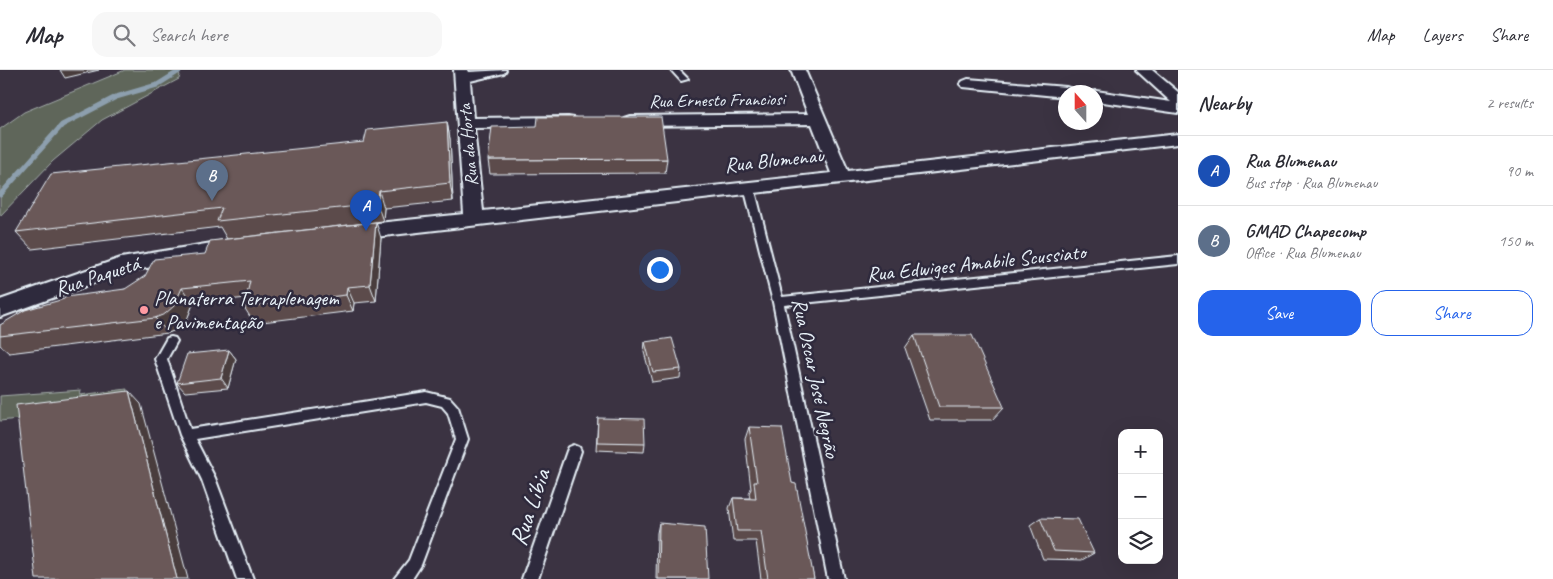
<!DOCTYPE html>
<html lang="en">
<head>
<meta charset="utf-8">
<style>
  body { margin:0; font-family:Caveat,sans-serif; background:#f7f7f7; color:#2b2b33 }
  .controls { position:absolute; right:15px; bottom:15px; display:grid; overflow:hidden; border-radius:10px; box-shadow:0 5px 20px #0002 }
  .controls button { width:45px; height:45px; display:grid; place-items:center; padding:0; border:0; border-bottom:1px solid #e1e1e2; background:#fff; color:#2b2b33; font:25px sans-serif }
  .compass { position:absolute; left:1058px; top:15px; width:45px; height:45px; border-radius:50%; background:#fff; box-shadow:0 5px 20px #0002; rotate:339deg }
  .you { position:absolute; left:659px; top:199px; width:18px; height:18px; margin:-12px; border:4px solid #fff; border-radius:50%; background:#1a73e8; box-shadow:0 0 0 8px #1a73e833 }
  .badge { display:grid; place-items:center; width:32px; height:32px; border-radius:50%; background:#2563eb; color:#fff; font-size:16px; font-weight:700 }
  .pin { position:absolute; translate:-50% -41px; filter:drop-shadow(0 1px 2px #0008) }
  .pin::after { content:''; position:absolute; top:26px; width:18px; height:15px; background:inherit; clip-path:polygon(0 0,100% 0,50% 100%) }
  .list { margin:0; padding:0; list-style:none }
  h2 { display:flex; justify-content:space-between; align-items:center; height:65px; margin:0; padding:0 20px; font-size:21px }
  h2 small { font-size:16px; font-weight:400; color:#7c7c81 }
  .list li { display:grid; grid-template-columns:32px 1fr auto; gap:15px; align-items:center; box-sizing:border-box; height:70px; padding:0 20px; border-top:1px solid #e1e1e2 }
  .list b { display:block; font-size:19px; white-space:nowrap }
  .list p { margin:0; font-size:16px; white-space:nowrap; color:#7c7c81 }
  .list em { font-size:16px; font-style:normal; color:#7c7c81 }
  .actions { display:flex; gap:10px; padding:15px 20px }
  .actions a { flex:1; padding:11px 0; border:1px solid #2563eb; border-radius:15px; text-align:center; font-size:18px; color:#2563eb }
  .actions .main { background:#2563eb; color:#fff }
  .icon { flex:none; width:28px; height:28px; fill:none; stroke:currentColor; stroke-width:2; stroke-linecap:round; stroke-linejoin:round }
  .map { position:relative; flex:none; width:1178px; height:509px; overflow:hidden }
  header { display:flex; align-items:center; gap:30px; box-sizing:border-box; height:70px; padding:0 25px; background:#fff; border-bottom:1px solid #e1e1e2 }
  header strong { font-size:24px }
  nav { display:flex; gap:28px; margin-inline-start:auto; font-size:18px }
  .search { width:350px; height:45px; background:#f7f7f7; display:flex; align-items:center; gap:12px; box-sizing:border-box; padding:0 18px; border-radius:15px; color:#7c7c81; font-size:19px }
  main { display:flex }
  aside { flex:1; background:#fff }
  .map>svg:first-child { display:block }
  .green { fill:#5e665a; stroke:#a3aca9 }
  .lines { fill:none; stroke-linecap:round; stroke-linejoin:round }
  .stream { stroke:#8d9fae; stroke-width:5 }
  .lane-casing { stroke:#e8f1f8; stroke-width:4 }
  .street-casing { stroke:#e8f1f8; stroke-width:4 }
  .lane { fill:#2f2a3d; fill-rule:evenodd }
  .street { fill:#2f2a3d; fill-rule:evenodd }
  .wall { fill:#5b4c4c; stroke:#e8f1f8 }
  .shaded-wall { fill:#4a3e3e; stroke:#e8f1f8 }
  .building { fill:#6a5858; stroke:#e8f1f8 }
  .poi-dot { fill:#ff9aa2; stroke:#2f2a3d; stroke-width:2 }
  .labels { text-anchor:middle; stroke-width:5; stroke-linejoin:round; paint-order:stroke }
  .far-street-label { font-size:18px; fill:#e8f1f8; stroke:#2f2a3d }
  .street-label { font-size:21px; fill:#e8f1f8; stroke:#2f2a3d }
  .poi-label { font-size:21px; fill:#e8f1f8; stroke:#2f2a3d; text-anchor:start }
  .near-street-label { font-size:25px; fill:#e8f1f8; stroke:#2f2a3d }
</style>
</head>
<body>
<header>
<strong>Map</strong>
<div class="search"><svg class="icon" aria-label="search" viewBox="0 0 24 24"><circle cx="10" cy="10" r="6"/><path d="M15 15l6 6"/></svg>Search here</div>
<nav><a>Map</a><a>Layers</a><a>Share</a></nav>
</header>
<main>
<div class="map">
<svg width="1178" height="509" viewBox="0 0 1178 509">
  <rect width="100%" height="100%" fill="#3b3342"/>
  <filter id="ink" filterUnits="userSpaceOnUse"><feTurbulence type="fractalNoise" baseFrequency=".02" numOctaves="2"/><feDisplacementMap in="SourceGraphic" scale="10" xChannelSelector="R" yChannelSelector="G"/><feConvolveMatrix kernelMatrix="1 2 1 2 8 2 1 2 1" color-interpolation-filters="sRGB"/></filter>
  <g filter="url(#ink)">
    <!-- green -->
    <path class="green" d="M125,0H176L180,5L179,9L102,50L53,91L0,146V59L24,42Z
      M127,319L124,337L0,351V326L81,320L80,325Z"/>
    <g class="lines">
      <!-- stream -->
      <path class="stream" d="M0,125L62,55L116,27L157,15L181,0"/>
      <defs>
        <path id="lane" d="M671,0H679L688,9L681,11Z
          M749,114L754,117L782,227L1178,186V194L784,235L844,509H828L773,232L744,117Z
          M171,267L175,268L177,271L167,289L190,359L426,322L450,328L458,337L468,369L421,495L412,509H394L409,490L456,369L448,343L442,336L426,332L195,369L215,408L253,509H237L202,410L180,365L155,289L167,268Z
          M574,375L579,377L581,381L538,509H522L567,381L569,377Z"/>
        <path id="street" d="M454,0H468L469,2L506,0L504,3L470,11L473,48L568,47L574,48L576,52L574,56L568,57L474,58L483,141L831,103L812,54L630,56L624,54L622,51L624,48L630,46L808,44L791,0H805L848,101L1178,64V74L349,170L342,168L339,163L342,158L349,156L464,144Z
          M1136,0H1152L1178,22V43L1096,31V22H1091L1096,21L1171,32Z
          M968,9L1066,17L1072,19L1074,22H1066V27L963,17L960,14L963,11Z
          M236,169L243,171L246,176L243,181L124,202L0,247V230L121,188Z"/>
      </defs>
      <!-- lane casing -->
      <use href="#lane" class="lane-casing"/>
      <!-- street casing -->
      <use href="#street" class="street-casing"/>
      <!-- lane -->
      <use href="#lane" class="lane"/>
      <!-- street -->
      <use href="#street" class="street"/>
    </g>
    <!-- wall -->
    <path class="wall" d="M447,52L450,69L453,131L384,138L383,151L227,169L220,157L32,179L16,162L364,72Z
      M667,89L665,103L490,104L488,90Z
      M381,168L376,231L354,233L353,241L254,253L244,237L246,228L193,234L186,252L178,259L168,263L9,283L0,275V255L125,219Z
      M914,265L1004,337L992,350H930L905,278Z
      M645,272L681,299L680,308L652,312L644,282Z
      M229,280L236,289L228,318L185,322L177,313Z
      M598,348L645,373L644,382L596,380Z
      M749,357L792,413L814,509H761L756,471H733L729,438L733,428H750L749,423L751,419L745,369Z
      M1040,448L1094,483L1082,490L1043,489L1030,455Z
      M659,453L708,509H656L657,463Z"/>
    <!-- shaded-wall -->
    <path class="shaded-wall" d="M60,0H99L65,8Z
      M447,52L450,69L453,131L450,113Z
      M379,121L384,138L383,151L377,134Z
      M376,152L381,168L376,231L370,215Z
      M347,217L354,233L353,241L346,225Z
      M182,218L193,234L186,252L178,259L168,263L155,248Z
      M229,280L236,289L228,318L221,308Z
      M129,321L141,334L188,509H177Z"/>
    <!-- building -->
    <path class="building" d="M538,47H661L667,89L488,90L492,57L537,56Z
      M447,52L450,113L379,121L377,134L217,151L222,138L16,162L51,104L364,72L367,60Z
      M376,152L370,215L347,217L346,225L244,237L250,211L182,218L174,236L165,244L155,248L0,266V255L25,240L64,229L66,227L125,219L145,206L154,189L205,184L210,171Z
      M914,265H972L1004,337H939Z
      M672,268L681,299L653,302L645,272Z
      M229,280L221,308L177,313L187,284Z
      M129,321L177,509H36L16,335Z
      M598,348L644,349L645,373L597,372Z
      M749,357L782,358L792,413L796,414L814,509H768L761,461H737L733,428L756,429L754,412H757Z
      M1040,448L1078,449L1094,483L1054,481Z
      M659,453L705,457L708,509H658Z"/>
  </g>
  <!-- markers -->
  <circle class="poi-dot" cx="144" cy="240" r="5"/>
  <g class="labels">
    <!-- far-street labels -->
    <g class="far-street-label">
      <text transform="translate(717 30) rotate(-1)" y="6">Rua Ernesto Franciosi</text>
      <text transform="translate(468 75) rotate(-95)" y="6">Rua da Horta</text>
    </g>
    <!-- street labels -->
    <g class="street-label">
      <text transform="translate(774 90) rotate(-6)" y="7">Rua Blumenau</text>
      <text transform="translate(976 193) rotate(-6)" y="7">Rua Edwiges Amabile Scussiato</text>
      <text transform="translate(97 206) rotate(-18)" y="7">Rua Paquetá</text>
      <text transform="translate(816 308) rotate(78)" y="7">Rua Oscar José Negrão</text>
    </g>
    <!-- poi labels -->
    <g class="poi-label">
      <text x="154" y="235">Planaterra Terraplenagem<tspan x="154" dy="24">e Pavimentação</tspan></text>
    </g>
    <!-- near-street labels -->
    <g class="near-street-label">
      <text transform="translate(529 437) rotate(-71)" y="9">Rua Líbia</text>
    </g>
  </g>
</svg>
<div class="controls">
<button>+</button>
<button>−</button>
<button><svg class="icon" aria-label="layers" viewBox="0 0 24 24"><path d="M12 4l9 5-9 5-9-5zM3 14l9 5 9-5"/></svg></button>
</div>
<svg class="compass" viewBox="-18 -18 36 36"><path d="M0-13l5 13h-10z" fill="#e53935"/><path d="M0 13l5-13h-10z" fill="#7c7c81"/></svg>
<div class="you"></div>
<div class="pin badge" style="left:366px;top:161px;background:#1a4fb4">A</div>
<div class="pin badge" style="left:212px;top:131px;background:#5c6f8a">B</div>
</div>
<aside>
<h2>Nearby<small>2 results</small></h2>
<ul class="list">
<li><span class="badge" style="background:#1a4fb4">A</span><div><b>Rua Blumenau</b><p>Bus stop · Rua Blumenau</p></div><em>90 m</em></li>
<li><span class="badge" style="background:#5c6f8a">B</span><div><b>GMAD Chapecomp</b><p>Office · Rua Blumenau</p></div><em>150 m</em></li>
</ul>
<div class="actions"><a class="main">Save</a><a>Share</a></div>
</aside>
</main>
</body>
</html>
